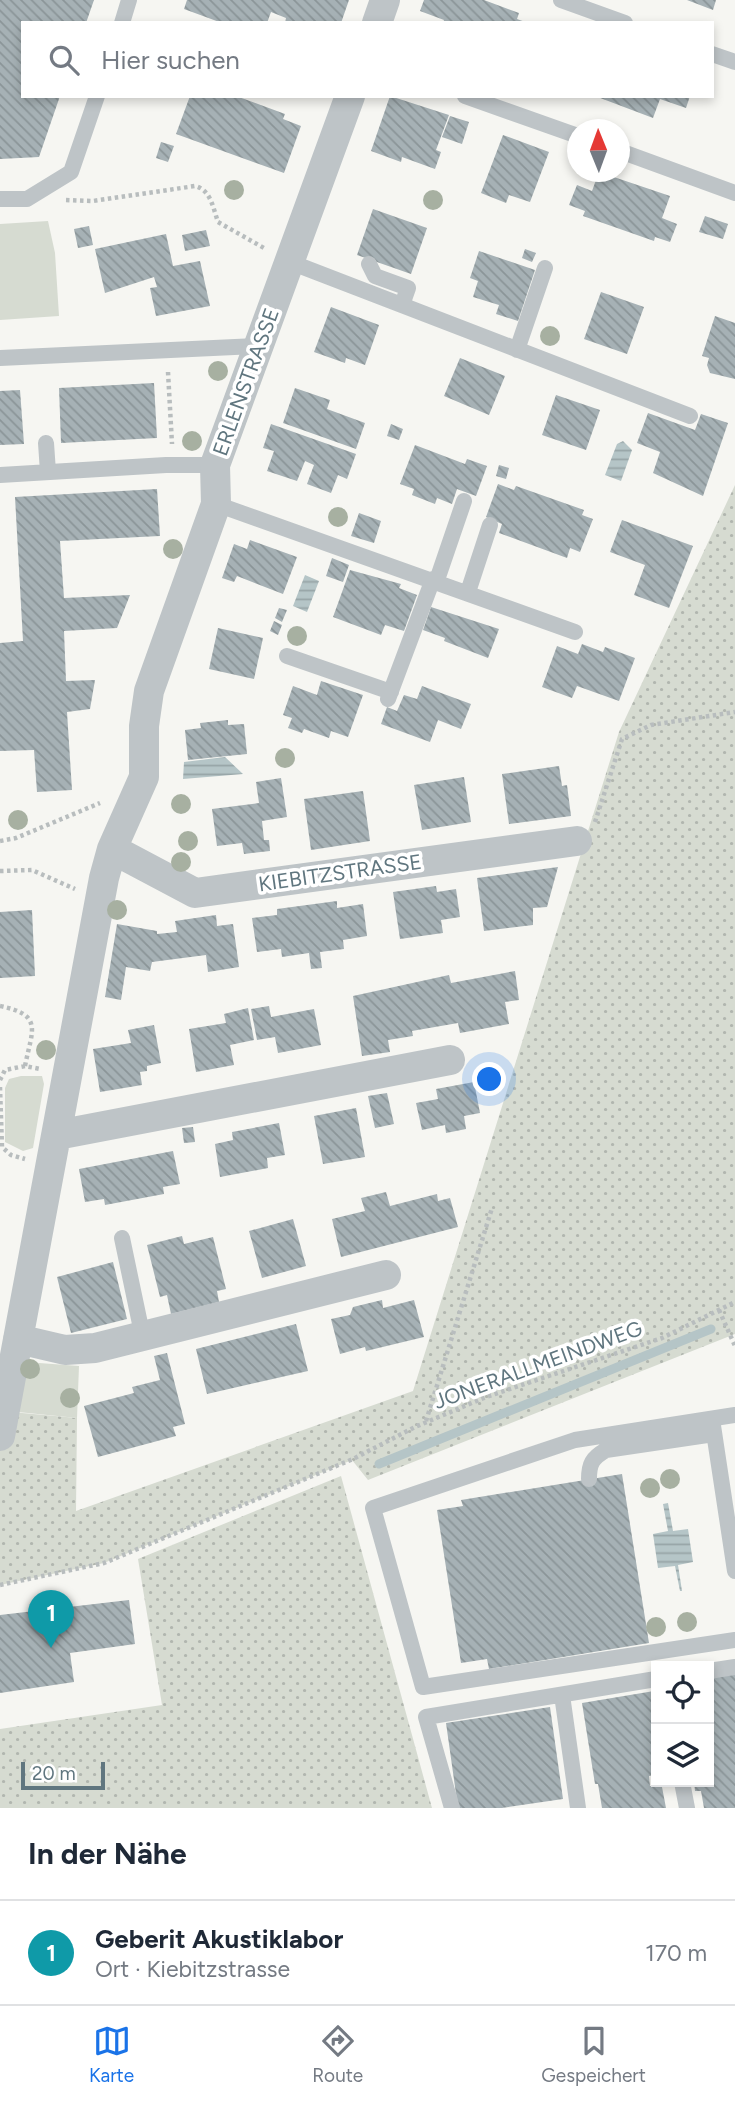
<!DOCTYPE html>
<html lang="de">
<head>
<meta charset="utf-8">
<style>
  body { margin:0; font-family:Figtree,sans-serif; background:#f6f6f7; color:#1f2937 }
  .controls { position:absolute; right:21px; bottom:21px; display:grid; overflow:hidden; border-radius:0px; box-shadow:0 4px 10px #0003 }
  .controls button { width:63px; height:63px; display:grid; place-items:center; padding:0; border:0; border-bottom:2px solid #e0e1e3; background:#fff; color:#1f2937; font:35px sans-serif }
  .compass { position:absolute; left:567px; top:119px; width:63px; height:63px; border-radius:50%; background:#fff; box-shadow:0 4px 10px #0003; rotate:359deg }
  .scale { position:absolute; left:21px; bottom:18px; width:84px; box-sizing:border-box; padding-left:7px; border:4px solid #60767f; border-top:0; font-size:19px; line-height:24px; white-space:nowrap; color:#60767f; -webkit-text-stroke:5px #fff; paint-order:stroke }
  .you { position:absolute; left:490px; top:1080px; width:24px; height:24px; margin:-18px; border:5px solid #fff; border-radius:50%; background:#1a73e8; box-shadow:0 0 0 10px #1a73e833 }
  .badge { display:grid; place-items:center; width:46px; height:46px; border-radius:50%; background:#1a73e8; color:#fff; font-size:23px; font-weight:700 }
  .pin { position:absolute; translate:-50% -58px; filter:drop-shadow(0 2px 4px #0008) }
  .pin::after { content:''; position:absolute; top:37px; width:24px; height:21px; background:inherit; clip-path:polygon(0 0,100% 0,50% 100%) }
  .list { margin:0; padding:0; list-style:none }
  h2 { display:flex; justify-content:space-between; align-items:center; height:91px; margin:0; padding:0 28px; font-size:30px }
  h2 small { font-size:23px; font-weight:400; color:#747a83 }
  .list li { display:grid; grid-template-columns:46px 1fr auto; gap:21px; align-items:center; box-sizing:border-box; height:105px; padding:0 28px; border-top:2px solid #e0e1e3 }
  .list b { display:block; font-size:26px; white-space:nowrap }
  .list p { margin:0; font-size:23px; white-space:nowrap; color:#747a83 }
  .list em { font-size:23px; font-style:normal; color:#747a83 }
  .icon { flex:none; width:38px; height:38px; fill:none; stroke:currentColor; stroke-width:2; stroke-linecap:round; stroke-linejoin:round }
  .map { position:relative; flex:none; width:735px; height:1808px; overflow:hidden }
  .search { position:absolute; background:#fff; box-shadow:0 4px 10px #0003; left:21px; right:21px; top:21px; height:77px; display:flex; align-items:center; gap:18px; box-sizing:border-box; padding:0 24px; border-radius:0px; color:#747a83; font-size:26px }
  .sheet { height:196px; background:#fff }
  nav { display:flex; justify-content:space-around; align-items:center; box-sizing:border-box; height:98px; border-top:2px solid #e0e1e3; background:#fff; font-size:19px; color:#747a83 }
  nav a { display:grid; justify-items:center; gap:4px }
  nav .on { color:#1a73e8 }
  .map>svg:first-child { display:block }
  .grass { fill:url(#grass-dots) }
  .park { fill:#d6dbd1 }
  .water { fill:url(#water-rules) }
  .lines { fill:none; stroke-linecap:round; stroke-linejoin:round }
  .stream { stroke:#b5c5c7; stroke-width:9 }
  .building { fill:url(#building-back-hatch) }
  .path { stroke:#b8bdbe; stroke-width:4.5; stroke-dasharray:3.5 3.5; stroke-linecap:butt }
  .service { stroke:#bec4c7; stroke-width:16 }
  .minor { stroke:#bec4c7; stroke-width:30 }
  .tree { fill:#a7b0a1 }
  .labels { text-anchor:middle; stroke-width:7; stroke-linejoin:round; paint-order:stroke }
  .street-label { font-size:21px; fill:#60767f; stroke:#fff }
</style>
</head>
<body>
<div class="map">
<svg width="735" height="1808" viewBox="0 0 735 1808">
  <defs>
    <pattern id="grass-dots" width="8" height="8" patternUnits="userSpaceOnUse" patternTransform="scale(1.75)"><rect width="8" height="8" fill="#d6dbd1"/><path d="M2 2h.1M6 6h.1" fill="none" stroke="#b1b6af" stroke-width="1.8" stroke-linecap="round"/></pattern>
    <pattern id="water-rules" width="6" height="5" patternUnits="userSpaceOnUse" patternTransform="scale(1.75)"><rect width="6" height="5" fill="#b5c5c7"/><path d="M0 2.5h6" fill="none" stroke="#97a5a7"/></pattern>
    <pattern id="building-back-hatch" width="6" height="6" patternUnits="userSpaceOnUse" patternTransform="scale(1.75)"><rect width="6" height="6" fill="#a6b1b5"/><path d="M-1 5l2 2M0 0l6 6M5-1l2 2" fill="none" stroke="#8b9598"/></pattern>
  </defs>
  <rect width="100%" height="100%" fill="#f6f6f2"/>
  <!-- grass -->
  <path class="grass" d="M735,485V1334L368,1480L352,1460L104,1563L0,1585V1411L77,1418L76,1511L413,1391L619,732Z
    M341,1476L432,1808H0V1729L162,1705L138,1559Z"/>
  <!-- park -->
  <path class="park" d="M48,221L55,253L59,316L0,320V224Z
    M21,1076H42L44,1084L33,1148L23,1151L5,1142V1088L9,1079Z
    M26,1362L79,1366L77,1418L18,1412Z"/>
  <!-- water -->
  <path class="water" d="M623,441L632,450L621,481L605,475L617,444Z
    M305,575L319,581L307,612L293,606Z
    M225,757L243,774L183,779L184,762Z
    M668,1503L673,1531L688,1529L693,1562L678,1565L682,1591H680L675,1566L658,1568L653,1534L668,1531L663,1504Z"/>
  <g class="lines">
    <!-- stream -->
    <path class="stream" d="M379,1464L711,1329"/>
  </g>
  <!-- building -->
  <path class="building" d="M0,0H94L86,23H23V96H60L39,157L0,159Z
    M187,0H349L341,23H285L286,18L271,12L267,23H222L184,9Z
    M424,0H484L519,13L517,19L528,23H443L444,20L420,11Z
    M687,0H716L713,10Z
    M190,96H236L285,114L283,119L301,126L284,173L176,134Z
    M390,96L449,115L436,150L441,152L435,169L402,157L401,162L371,151Z
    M595,96H690L686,108L660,99L653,118Z
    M450,116L469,122L462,144L442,137Z
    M503,135L549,152L530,202L509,195L506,203L481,193Z
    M161,142L174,146L168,162L156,158Z
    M599,172L670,196L662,218L677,224L670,242L655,237L654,241L583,216L585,211L569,205L577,185L592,191Z
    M373,209L427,228L411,274L357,255Z
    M705,216L728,224L723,239L699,232Z
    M89,226L93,245L78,248L74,229Z
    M206,230L210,246L185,251L182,235Z
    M166,234L173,266L200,261L210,306L156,316L150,288L157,287L154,277L105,293L95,249Z
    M525,249L536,253L532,262L522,258Z
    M479,251L535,270L518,321L496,314L499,305L473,297L478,281L470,278Z
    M601,292L644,307L627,354L584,339Z
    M331,307L379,325L365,365L346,358L345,363L314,352Z
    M715,316L735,323V379L710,373L707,365L709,358L702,356Z
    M460,358L505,376L489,415L444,396Z
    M154,383L157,438L61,443L59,388Z
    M295,388L330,400L327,409L365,423L356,449L283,423Z
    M20,390L24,444L0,445V391Z
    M556,395L600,410L586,450L542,435Z
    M648,413L695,430L701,414L728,423L703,496L653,473L660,452L637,443Z
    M271,424L356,454L347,479L338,475L331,493L307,484L314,465L305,461L297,481L267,471L274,451L263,448Z
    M391,424L403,429L399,440L387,436Z
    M415,445L465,464L467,459L487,466L476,496L457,489L452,504L437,498L435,504L412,495L414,489L400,484Z
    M499,465L509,468L506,479L496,476Z
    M498,484L514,490L516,486L584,510L582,515L593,519L580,552L570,548L567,558L499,533L502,524L486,517Z
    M157,489L160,536L60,541L64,598L130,595L117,628L64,631L66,681L95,680L90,709L67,712L72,790L37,792L34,750L0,751V643L23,641L15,497Z
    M359,513L381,521L374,543L351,536Z
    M622,520L693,546L669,608L634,595L645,565L610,552Z
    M250,540L297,557L283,594L237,576L234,582L222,578L234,544L247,549Z
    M332,558L349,565L343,582L326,576Z
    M350,570L401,584L399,588L417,595L404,631L385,625L381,635L333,617Z
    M431,607L499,629L488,658L444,641L445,638L423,630Z
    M279,608L287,610L282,622L275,618Z
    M274,621L282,625L278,635L270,631Z
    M218,628L263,638L254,679L209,669Z
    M582,644L603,652L605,647L635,658L619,701L577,686L572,698L542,687L557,646L578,654Z
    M321,681L363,695L348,737L331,731L329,738L304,729L302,733L288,728L292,718L283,715L293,686L317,695Z
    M422,686L471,704L461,729L438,720L430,742L381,724L387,707L397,711L404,695L417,699Z
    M228,720V725L244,724L247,754L188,760L185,730L201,728L200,723Z
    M559,766L562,786L567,785L571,816L509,824L502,774Z
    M464,777L471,822L422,830L414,785Z
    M281,778L287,817L262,821L264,840H269L270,851L244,854L242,843L217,846L212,809L259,803L256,782Z
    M363,791L370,841L311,850L304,799Z
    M558,867L547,907L533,908V925L484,931L477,878Z
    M436,886L437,892L456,889L460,917L441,920L443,933L400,939L393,892Z
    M337,901V908L363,904L367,936L343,940L344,949L320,952L322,968L311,969L309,953L282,957L281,949L257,952L252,918L277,915V909Z
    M32,910L35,976L0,978V912Z
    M216,915L217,926L233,924L239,967L208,972L206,955L152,962L150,971L126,967L121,1000L105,997L117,924L157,931V934L177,932L175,921Z
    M515,971L519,1000L505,1002L509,1024L460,1033L458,1023L412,1031L413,1036L388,1040L390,1052L362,1056L353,996L449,975L451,983Z
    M269,1006L271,1017L314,1009L321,1045L278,1053L275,1037L257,1040L251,1009Z
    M248,1008L254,1040L230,1045L234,1065L196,1072L189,1029L226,1023L224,1014Z
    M154,1025L161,1063L147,1066V1071L140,1072L142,1085L100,1092L93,1049L131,1043L128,1030Z
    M474,1082L480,1113L464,1116L466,1129L446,1133L445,1125L422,1130L416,1103L438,1099L436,1089Z
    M387,1093L394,1124L375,1128L368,1096Z
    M356,1108L365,1157L323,1164L314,1116Z
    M279,1123L285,1155L267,1158L268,1168L220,1177L215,1144L233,1140L232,1132Z
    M193,1127L195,1142L184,1143L182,1128Z
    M173,1151L180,1184L163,1187L164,1194L105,1205L104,1199L85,1202L79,1169Z
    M386,1192L390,1206L437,1194L438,1201L450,1198L458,1227L341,1257L332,1219L365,1211L361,1198Z
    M293,1219L306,1266L262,1278L249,1231Z
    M182,1236L184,1244L213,1237L226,1289L217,1291L219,1302L171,1314L167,1295L160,1297L147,1245Z
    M113,1262L127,1319L71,1333L57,1277Z
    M382,1300L383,1308L414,1300L424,1337L366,1351L365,1347L340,1354L331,1319L350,1315L353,1307Z
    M296,1324L308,1371L207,1394L196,1349Z
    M167,1353L185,1424L173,1427L176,1436L98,1457L84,1406L134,1393L132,1387L160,1380L154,1356Z
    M622,1474L649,1643L489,1669L487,1659L461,1663L437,1510L463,1506L461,1500Z
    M129,1600L135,1644L70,1653L74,1682L0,1693V1615Z
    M735,1672V1808H704L701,1791H695L694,1782H709V1676Z
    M654,1691L656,1775L649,1776L650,1786L662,1787L666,1808H602L598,1784H595L582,1703Z
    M550,1707L563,1799L502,1808H458L446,1723Z"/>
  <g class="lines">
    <!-- path -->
    <path class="path" d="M66,200L93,201L195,186C211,190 213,208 218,222L264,248
      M168,372L172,444
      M595,822L622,739L651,725L735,712
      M0,841L16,838L100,803
      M0,871L32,870L75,889
      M0,1006C44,1015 32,1030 25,1066L40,1069
      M0,1080L5,1070L25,1066
      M0,1087L2,1147L11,1155L25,1159
      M719,1310L735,1346
      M426,1421L492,1208
      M0,1585L104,1563L353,1459L415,1427L486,1397L662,1338L735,1302"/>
    <!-- service -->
    <path class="service" d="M561,0L625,23
      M122,23L129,0
      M712,54L735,62
      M465,96L578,136
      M620,151L735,193
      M0,199H27L71,172L97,96
      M290,262L690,416
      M369,264L375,276L408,288L402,305
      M517,350L545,268
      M0,358L258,346
      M46,443L48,472
      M0,475L166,465H215
      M216,504L575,632
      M437,580L464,501
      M468,592L490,525
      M287,656L391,692
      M388,699L433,579
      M122,1238L143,1338
      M735,1415L575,1440L373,1508L423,1687L735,1640
      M712,1419L735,1571
      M589,1479C589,1464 592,1458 606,1450L714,1434
      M709,1671L735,1667
      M562,1695L578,1808
      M682,1782L687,1808
      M452,1808L426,1717L656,1679"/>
    <!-- minor -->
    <path class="minor" d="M377,23L385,0
      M112,849L195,893L577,841
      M57,1135L450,1060
      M18,1339L65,1350L95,1348L386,1275
      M0,1436L104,878L112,849L144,777V726L149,691L216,504L215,465L350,96"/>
  </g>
  <!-- trees -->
  <g class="tree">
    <circle cx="234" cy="190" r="10"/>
    <circle cx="433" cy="200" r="10"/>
    <circle cx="550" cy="336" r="10"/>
    <circle cx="218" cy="371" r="10"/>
    <circle cx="192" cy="441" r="10"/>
    <circle cx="338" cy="517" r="10"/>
    <circle cx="173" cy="549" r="10"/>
    <circle cx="297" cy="636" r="10"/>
    <circle cx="285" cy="758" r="10"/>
    <circle cx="181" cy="804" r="10"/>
    <circle cx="18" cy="820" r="10"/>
    <circle cx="188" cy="841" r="10"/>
    <circle cx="181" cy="862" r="10"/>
    <circle cx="117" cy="910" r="10"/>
    <circle cx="46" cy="1050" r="10"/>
    <circle cx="30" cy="1369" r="10"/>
    <circle cx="70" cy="1398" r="10"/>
    <circle cx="670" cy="1479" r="10"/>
    <circle cx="650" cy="1488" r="10"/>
    <circle cx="687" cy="1622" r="10"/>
    <circle cx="656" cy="1627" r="10"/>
  </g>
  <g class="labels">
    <!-- street labels -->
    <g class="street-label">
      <text transform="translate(246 382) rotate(-70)" y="7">ERLENSTRASSE</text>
      <text transform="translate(340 873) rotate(-8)" y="7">KIEBITZSTRASSE</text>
      <text transform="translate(538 1365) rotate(-20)" y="7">JONERALLMEINDWEG</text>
    </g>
  </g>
</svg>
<div class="controls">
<button><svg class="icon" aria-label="locate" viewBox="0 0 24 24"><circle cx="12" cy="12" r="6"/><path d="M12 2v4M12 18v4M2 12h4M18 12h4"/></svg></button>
<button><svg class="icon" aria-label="layers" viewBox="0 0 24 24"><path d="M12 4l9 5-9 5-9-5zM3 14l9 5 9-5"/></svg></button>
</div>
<svg class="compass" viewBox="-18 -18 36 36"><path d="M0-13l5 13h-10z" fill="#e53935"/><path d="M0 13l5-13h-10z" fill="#747a83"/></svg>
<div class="scale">20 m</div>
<div class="you"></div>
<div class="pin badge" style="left:51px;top:1648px;background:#0f9aa8">1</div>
<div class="search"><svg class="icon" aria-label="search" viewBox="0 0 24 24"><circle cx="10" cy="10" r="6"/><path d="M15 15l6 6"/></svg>Hier suchen</div>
</div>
<section class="sheet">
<h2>In der Nähe<small></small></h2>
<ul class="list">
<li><span class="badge" style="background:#0f9aa8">1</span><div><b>Geberit Akustiklabor</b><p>Ort · Kiebitzstrasse</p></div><em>170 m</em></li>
</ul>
</section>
<nav>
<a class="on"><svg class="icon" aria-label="map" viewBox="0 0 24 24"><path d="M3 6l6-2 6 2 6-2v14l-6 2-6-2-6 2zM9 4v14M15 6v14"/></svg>Karte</a>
<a><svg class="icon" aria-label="directions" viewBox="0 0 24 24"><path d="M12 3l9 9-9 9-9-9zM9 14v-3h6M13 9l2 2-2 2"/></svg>Route</a>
<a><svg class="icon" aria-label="saved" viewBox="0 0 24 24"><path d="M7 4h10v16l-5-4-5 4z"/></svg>Gespeichert</a>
</nav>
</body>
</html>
